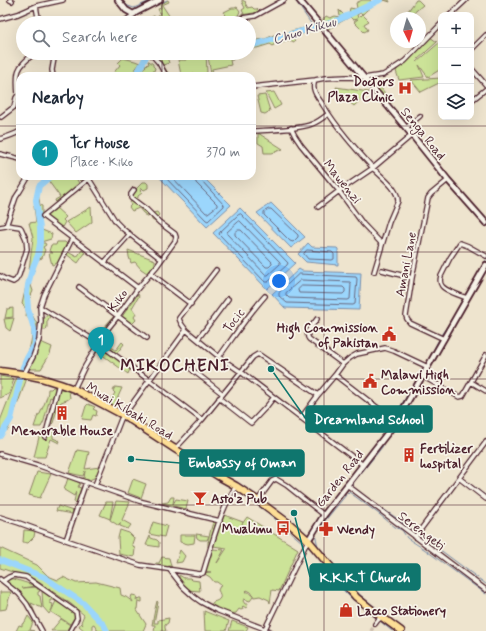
<!DOCTYPE html>
<html lang="en">
<head>
<meta charset="utf-8">
<style>
  body { margin:0; font-family:Mynerve,sans-serif; background:#f2f2f3; color:#1f2937 }
  .controls { position:absolute; right:12px; top:12px; display:grid; overflow:hidden; border-radius:8px; box-shadow:0 4px 16px #0002 }
  .controls button { width:36px; height:36px; display:grid; place-items:center; padding:0; border:0; border-bottom:1px solid #e0e1e3; background:#fff; color:#1f2937; font:20px sans-serif }
  .compass { position:absolute; left:390px; top:12px; width:36px; height:36px; border-radius:50%; background:#fff; box-shadow:0 4px 16px #0002; rotate:175deg }
  .you { position:absolute; left:279px; top:281px; width:14px; height:14px; margin:-10px; border:3px solid #fff; border-radius:50%; background:#1a73e8; box-shadow:0 0 0 6px #1a73e833 }
  .badge { display:grid; place-items:center; width:26px; height:26px; border-radius:50%; background:#c8321e; color:#fff; font-size:13px; font-weight:700 }
  .pin { position:absolute; translate:-50% -33px; filter:drop-shadow(0 1px 2px #0008) }
  .pin::after { content:''; position:absolute; top:21px; width:14px; height:12px; background:inherit; clip-path:polygon(0 0,100% 0,50% 100%) }
  .list { margin:0; padding:0; list-style:none }
  h2 { display:flex; justify-content:space-between; align-items:center; height:52px; margin:0; padding:0 16px; font-size:17px }
  h2 small { font-size:13px; font-weight:400; color:#747a83 }
  .list li { display:grid; grid-template-columns:26px 1fr auto; gap:12px; align-items:center; box-sizing:border-box; height:56px; padding:0 16px; border-top:1px solid #e0e1e3 }
  .list b { display:block; font-size:15px; white-space:nowrap }
  .list p { margin:0; font-size:13px; white-space:nowrap; color:#747a83 }
  .list em { font-size:13px; font-style:normal; color:#747a83 }
  .icon { flex:none; width:22px; height:22px; fill:none; stroke:currentColor; stroke-width:2; stroke-linecap:round; stroke-linejoin:round }
  .map { position:relative; flex:none; width:486px; height:631px; overflow:hidden }
  .search { position:absolute; background:#fff; box-shadow:0 4px 16px #0002; left:16px; top:16px; width:240px; height:44px; display:flex; align-items:center; gap:10px; box-sizing:border-box; padding:0 14px; border-radius:22px; color:#747a83; font-size:15px }
  .panel { position:absolute; background:#fff; box-shadow:0 4px 16px #0002; left:16px; top:72px; width:240px; height:108px; border-radius:12px }
  .map>svg:first-child { display:block }
  .green { fill:#cce398; stroke:#8b8162 }
  .water { fill:#9bd6fc; stroke:#7b8da8 }
  .lines { fill:none; stroke-linecap:round; stroke-linejoin:round }
  .shore { stroke:#6a687f; stroke-width:1 }
  .stream { stroke:#7b8da8; stroke-width:1 }
  .river { stroke:#9bd6fc; stroke-width:6 }
  .minor-tunnel { stroke:#cdbdad; stroke-width:3.5; stroke-dasharray:3.5 2; stroke-linecap:butt }
  .minor-casing { stroke:#4a1f2b; stroke-width:6 }
  .tertiary-casing { stroke:#4a1f2b; stroke-width:8 }
  .primary-casing { stroke:#4a1f2b; stroke-width:9 }
  .minor { stroke:#f7f3e8; stroke-width:3.5 }
  .tertiary { stroke:#f7f3e8; stroke-width:4.5 }
  .primary { stroke:#fdde96; stroke-width:6 }
  .grid { fill:none; stroke:#4a1f2b; stroke-width:1; stroke-opacity:0.55 }
  .labels { text-anchor:middle; stroke-width:3.5; stroke-linejoin:round; paint-order:stroke }
  .poi-label { font-size:13px; font-weight:bold; fill:#4a1f2b; stroke:#f7f3e8; text-anchor:start }
  .street-label { font-size:13px; fill:#4a1f2b; stroke:#f7f3e8 }
  .water-label { font-size:14px; font-style:italic; fill:#5e4d5f; stroke:#f7f3e8 }
  .district-label { font-size:17px; font-weight:bold; letter-spacing:1px; fill:#4a1f2b; stroke:#f7f3e8 }
  .leader { fill:none; stroke:#0f766e; stroke-width:1.5 }
  .callout-dot { fill:#0f766e; stroke:#f7f3e8; stroke-width:1.5 }
  .callout { fill:#0f766e; stroke:#0f766e; stroke-width:1.5 }
  .callout-label { font-size:14px; text-anchor:middle; font-weight:bold; fill:#fff }
</style>
</head>
<body>
<div class="map">
<svg width="486" height="631" viewBox="0 0 486 631">
  <rect width="100%" height="100%" fill="#eee4ce"/>
  <filter id="ink" filterUnits="userSpaceOnUse"><feTurbulence type="fractalNoise" baseFrequency=".025" numOctaves="2"/><feDisplacementMap in="SourceGraphic" scale="8" xChannelSelector="R" yChannelSelector="G"/><feConvolveMatrix kernelMatrix="1 2 1 2 8 2 1 2 1" color-interpolation-filters="sRGB"/></filter>
  <g filter="url(#ink)">
    <!-- green -->
    <path class="green" d="M168,0L169,2L162,5L172,20L171,23L167,22L166,19H164V23H153L149,20L153,16L157,17L160,13L158,9L161,8L160,5Z
      M242,0L246,2L245,3L248,8L252,7L254,9H257L259,11L254,13L241,15V14H244L242,10L245,8L242,2Z
      M362,0H370L372,3L378,0H389L390,2L384,0C377,3 368,8 363,14L360,13L357,15L358,18L362,14L369,21L364,24L368,30L364,32L354,22L358,19L353,20L350,17L328,29L322,21L326,16L330,18L335,16L340,17L339,10L344,15L349,13L350,8L355,9L357,8L356,3Z
      M416,0H418L423,5L411,15L408,11Z
      M237,7L240,11L238,16L227,19L224,15L225,14L224,12L232,8H235Z
      M308,27L309,31L300,35L299,37L296,36L294,42C291,40 287,40 284,41L283,43H275L273,46L270,44L257,48H249V41L265,39L274,35L287,34L291,31Z
      M430,37L437,42L416,61L417,62L440,42L441,43V69L428,77L419,65L424,77L399,80L396,71Z
      M184,53H206L207,72L204,76H194V74L181,75L178,60H186Z
      M223,53H233V60H230L231,65L212,69L213,73L211,74L208,57L222,55Z
      M169,55L170,56L167,57L169,63L163,65L170,76H168L156,58Z
      M123,58L135,61L140,63L130,76H111L120,65L118,63Z
      M148,61H149L153,64V66L155,68L154,71L148,74L149,76H142L140,71L146,66L145,65L149,64Z
      M441,78V82L421,92L411,80Z
      M377,83L392,102L388,103L373,84Z
      M336,87L369,92L354,106L338,93Z
      M274,92L281,105L274,109L266,93Z
      M265,95L270,111L265,114L261,113L257,96Z
      M258,133L283,149L272,153H264L263,146L258,143Z
      M51,176H84L80,181L77,177L76,178L80,185L77,187L56,203L55,200L60,197L47,179Z
      M143,182H146L148,184V188L144,190L142,188L140,191L142,193L138,196V198L134,200L130,195Z
      M38,193L40,205L42,206V219L36,222L42,230L52,234L51,239L41,242V243H45L46,245L43,247L45,250L42,258L37,260L34,271L29,270L33,238L29,223L36,222L34,206L36,204L35,198Z
      M131,201H134L135,203L137,204L140,208H142L154,215L153,213L157,212L159,215L156,218L158,222L157,223L152,220L151,216H145V214L143,213L139,208L132,211L129,207L131,205L130,203Z
      M55,207L66,217L63,220L65,222L61,229L44,216L51,209L54,211Z
      M91,207L92,222L76,233L66,222Z
      M57,242H65L68,245L65,248V250H68V252L77,257L82,250L85,253L78,263L66,254V256L60,262L52,265L49,253H53L49,251L51,245H56Z
      M128,250L155,260V265L156,268L154,271H150L147,273L141,269L135,262L131,263L129,257Z
      M28,277L33,291L29,300V309L37,324L36,340L52,347L50,354L41,369H21C28,355 39,328 26,316C27,311 26,308 22,304Z
      M138,294L139,296L132,308L136,314L134,317L136,320L131,325L121,318Z
      M13,308V317L5,318L7,309Z
      M48,314L50,316L47,322V327L46,330H41V319H44Z
      M114,316L116,318L98,341L93,339Z
      M14,318L10,331L6,328L4,319Z
      M109,332L112,334L110,337L113,339L108,345L116,350L122,342L124,344L117,353L114,352V351H113L101,343Z
      M99,344L106,352L131,367L128,374L97,351L95,355L90,356Z
      M0,376L14,379L9,394L0,398Z
      M17,377L27,378L8,430H0V421Z
      M53,387H55V390L52,398L50,397L44,421L41,427H34L38,415L40,414C43,406 48,398 48,389H51Z
      M115,387L122,388L114,406L107,401L106,402L101,400L103,395L111,399L115,393L113,391Z
      M59,388L69,391L70,398L67,400L61,402L56,413L53,423L52,424L50,423C48,407 52,401 59,388Z
      M88,404L95,407L93,409L97,411L96,416L93,415L91,420L82,419L86,406Z
      M53,429V438L60,441L59,443L51,439L45,457H34L40,433Z
      M77,450L89,452L85,469L100,467L98,475C91,481 86,481 78,478H84L85,471L83,476L69,473Z
      M37,472L51,474L40,498L29,495Z
      M68,478L80,483L78,487L81,488L76,503L74,502L76,492L74,496L64,490Z
      M133,479L146,484L141,498L128,493Z
      M171,497H174L173,504L176,499L188,501L186,509L162,503L168,502Z
      M116,501L130,502L122,520L131,525L128,529L120,526V523L119,526L110,520Z
      M106,502H113L110,519L100,515Z
      M58,506L73,511L72,514L56,511Z
      M224,515L243,522L242,524L247,517L298,549L279,591L272,590L270,603L269,600L260,596L254,597L251,592L247,590L245,592C249,591 251,594 253,597L250,601L244,599L243,601L245,604H248L246,608L243,606L242,607L243,609L241,610L239,609L236,613L230,614L210,606L213,602C221,600 222,597 218,590L220,586H222L217,582H214L210,577L203,573L211,572L205,571L213,549L224,550L217,563L227,548L213,546Z
      M215,521L216,522L210,544L208,547V541L210,543L208,540L213,522Z
      M153,522L167,526L164,537L149,534Z
      M24,530L35,531L34,537L28,543L23,542Z
      M120,530L129,533L134,538L132,544L135,549L134,557L119,554L118,538Z
      M196,534L209,536L207,540H200L197,538Z
      M180,535H195L194,543L188,544L180,542Z
      M150,536L151,538L157,540L159,542V547L146,545Z
      M0,548L37,565L48,576L58,580L63,577L76,583L96,582L120,588L121,595L126,597L133,602L131,598L132,595L137,596L136,600H138L140,598H142V602L138,601L137,609H136L146,624L143,631H98L94,624L92,625V629L89,631H85L79,626L81,623L83,625L81,622L84,615L71,604L34,579L0,568Z
      M180,550L185,556L182,562L176,563Z
      M162,557L169,558L171,566L172,567L171,569L155,566L156,563H159Z
      M179,575L184,578H190L192,580L199,581L200,591L187,590L179,579Z
      M11,578L36,586L22,588L38,587L37,589H40V591L38,592V595L40,596L42,608L31,603L35,613L34,614L22,596H23L6,582Z
      M42,591L55,600H50V603L53,604L52,609L49,614L43,607Z
      M0,592H11L6,609L0,610Z
      M56,601L77,614L70,624L51,612Z
      M157,601L158,602L154,623H158V620L169,618L168,623L165,625V628L166,631H154L155,625H152L155,609Z
      M204,611L229,621L226,631H205Z
      M28,616L33,622L30,630L34,631H16L19,625L22,626V624L25,622Z
      M61,619L70,625L66,631H51Z
      M232,621L248,627L246,631H229Z"/>
    <!-- water -->
    <path class="water" d="M163,176H202L231,205L207,227L160,178Z
      M271,203L305,237L291,248L257,213Z
      M240,208L295,263L267,289L213,233Z
      M308,243L312,247L337,248L338,249V265L306,262L298,254Z
      M299,269L302,271L361,273L359,310L285,308L272,294Z"/>
    <g class="lines">
      <!-- shore -->
      <path class="shore" d="M164,176L206,220L208,221L224,206V205L201,180L200,176
        M171,176L206,213H208L217,206V204L196,183L195,176
        M269,209H271L298,235V237L293,242L290,241L264,215V212Z
        M241,214L288,263L287,265L268,282H265L219,234L220,232L238,215Z
        M240,221L280,262V264L268,275H266L227,234V232L238,222Z
        M238,230H241L272,262V264L269,267H266L235,235V233Z
        M307,250L332,252L334,254V259L332,260L308,259L304,254Z
        M299,274L356,277L357,279L355,304L353,305L287,303L279,296V293Z
        M301,280L350,282L351,284L350,299L348,300L289,298L286,295V293Z
        M302,286L343,287L345,289V292L343,294L299,293L298,290Z"/>
      <!-- stream -->
      <path class="stream" d="M122,0L128,6L134,8L152,0
        M295,0L314,28
        M302,0L311,11
        M158,5L167,0
        M465,295L486,260
        M441,335L450,322L462,300
        M426,364L429,359L438,341
        M15,370L23,371
        M35,373L44,376
        M394,417L409,392L423,369
        M380,439L390,421
        M383,446L354,482L352,486L376,504L415,531
        M209,467L227,477
        M468,482L486,496
        M236,490L267,512L303,543
        M434,515L459,482
        M289,519L293,523
        M419,534L486,584
        M318,547L315,533L346,495L349,492L379,514L395,527L402,530L407,538L424,549L486,594
        M351,586C364,600 380,610 394,622
        M343,590L349,596L375,617
        M381,622L392,631"/>
      <!-- river -->
      <path class="river" d="M249,46L334,22L380,0
        M134,76L139,70L148,53
        M0,436L11,419L23,367L27,358L35,344L34,329L28,309L27,294L28,285L32,269L38,255L40,243V229L36,200L39,186L51,176
        M0,560L44,577L83,603L104,625L107,631"/>
      <!-- minor-tunnel -->
      <path class="minor-tunnel" d="M371,631L375,624"/>
      <defs>
        <path id="minor" d="M10,0L12,1
          M36,6L39,23
          M450,15L466,0
          M0,19L18,14L36,6L63,0
          M122,23L135,14
          M212,23L255,16L284,0
          M471,50L486,35
          M152,55L159,63L166,76
          M471,68L486,85
          M53,76L52,70L55,53
          M315,80C314,83 313,86 314,89C315,95 320,100 323,105C337,128 355,148 373,168C381,177 398,188 398,201L389,222L374,272
          M252,87L315,80L325,78L347,77L364,78L383,75L390,71L405,61L441,24
          M471,101L486,89
          M1,117L14,107L16,98L18,95C16,72 16,67 35,53
          M291,128L295,136L301,145L339,191L363,224L382,244
          M406,128L420,116
          M252,131C269,130 297,130 312,124C318,122 323,118 328,114
          M0,139C7,137 14,135 20,131
          M0,154L20,159
          M92,176L43,216L44,217L138,288
          M89,179L116,222L123,229L161,259
          M318,207L339,191L373,168L412,135
          M0,227L6,226L16,197L20,191L29,176
          M104,263L130,234
          M216,270L179,318C180,323 183,326 186,330L219,357L241,372L363,465
          M382,270L412,278
          M150,273L191,304
          M0,276L3,278L13,282L16,280L19,275L27,249L26,239L21,228L20,227L7,225
          M79,287L147,338
          M467,298C461,296 445,290 442,286C439,282 440,279 441,276L450,258L460,243L468,246L486,256
          M40,307L97,342L149,380L202,420
          M317,319C313,325 304,332 309,339L343,364
          M198,339L228,299
          M444,339L410,323L407,319L406,316L412,278L428,198L431,194L448,180
          M219,357C234,336 248,315 265,296
          M191,369L223,394
          M24,374L33,357L39,340L41,321L40,307L44,295L72,239
          M335,375L396,422
          M422,376L459,397L463,396L486,355
          M471,382L486,391
          M74,389L84,368L97,346V342L118,316L138,288L157,266L175,241L176,237L175,234L159,222L147,210L131,198V194L134,190
          M219,398L251,423L267,406L274,397
          M301,418L318,395L335,375L343,364L350,358L357,354L385,348L394,351L428,367
          M45,437L58,387L60,384
          M175,449L202,420L253,357L258,354L318,395
          M0,454L37,465L139,501L220,521
          M459,478L486,499
          M95,485L121,419L186,330
          M347,485L486,590
          M258,500L272,481L276,479L286,485L324,515
          M0,517L19,523L66,540L140,565L200,574L203,573C212,544 220,511 236,486
          M415,537L486,442
          M66,540L86,482
          M169,569L183,587L194,597L201,602L216,610L270,631
          M0,579L19,594L27,604L42,631
          M3,581L9,577L14,575L26,577L76,612L77,618L70,631
          M375,624L378,620L382,617
          M264,631L308,540"/>
        <path id="tertiary" d="M118,0L126,10L133,14L160,0
          M299,0L412,135L448,180L486,223
          M308,540L311,536L324,515L396,422L486,265"/>
        <path id="primary" d="M0,371L22,374L41,378L60,384L74,389L123,415L175,449L218,476L236,486L260,502L291,525L308,540L356,597L371,609L401,631"/>
      </defs>
      <!-- minor casing -->
      <use href="#minor" class="minor-casing"/>
      <!-- tertiary casing -->
      <use href="#tertiary" class="tertiary-casing"/>
      <!-- primary casing -->
      <use href="#primary" class="primary-casing"/>
      <!-- minor -->
      <use href="#minor" class="minor"/>
      <!-- tertiary -->
      <use href="#tertiary" class="tertiary"/>
      <!-- primary -->
      <use href="#primary" class="primary"/>
    </g>
  </g>
  <!-- grid -->
  <path class="grid" d="M162,0V23M324,0V631M162,53V76M0,126H20M252,126H486M162,176V631M0,252H486M0,379H486M0,505H486"/>
  <!-- icons -->
  <defs>
    <symbol id="hospital-bare" viewBox="-9 -9 18 18"><path d="M-5-5h3v3.5h4V-5h3V5h-3V1.5h-4V5h-3Z" fill="#c8321e" stroke="#f7f3e8" stroke-width="2.5" paint-order="stroke"/></symbol>
    <symbol id="civic-bare" viewBox="-9 -9 18 18"><path d="M-.6-6.5H3V-4.5H.6V-3L4-1V1h2V6H-6V1h2V-1L-.6-3ZM-1.2 2.5V6h2.4V2.5Z" fill="#c8321e" stroke="#f7f3e8" stroke-width="2.5" paint-order="stroke"/></symbol>
    <symbol id="building-bare" viewBox="-9 -9 18 18"><path d="M-4-6H4V6H1V3H-1V6H-4ZM-2.5-4.3h1.7v1.8h-1.7ZM.8-4.3h1.7v1.8H.8ZM-2.5-1h1.7V.8h-1.7ZM.8-1h1.7V.8H.8Z" fill="#c8321e" stroke="#f7f3e8" stroke-width="2.5" paint-order="stroke"/></symbol>
    <symbol id="bar-bare" viewBox="-9 -9 18 18"><path d="M-6-5H6L.8 .8V4.5H3.5V6h-7V4.5H-.8V.8Z" fill="#c8321e" stroke="#f7f3e8" stroke-width="2.5" paint-order="stroke"/></symbol>
    <symbol id="bus-bare" viewBox="-9 -9 18 18"><path d="M-5-6H5V4H4V6H2V4H-2V6H-4V4H-5ZM-3.5-4V0h7V-4ZM-3.5 1.2v1.5H-2V1.2ZM2 1.2v1.5H3.5V1.2Z" fill="#c8321e" stroke="#f7f3e8" stroke-width="2.5" paint-order="stroke"/></symbol>
    <symbol id="pharmacy-bare" viewBox="-9 -9 18 18"><path d="M-2-6h4v4h4v4h-4v4h-4v-4h-4v-4h4Z" fill="#c8321e" stroke="#f7f3e8" stroke-width="2.5" paint-order="stroke"/></symbol>
    <symbol id="shop-bare" viewBox="-9 -9 18 18"><path d="M-5-2.5h2.3a2.7 3.5 0 0 1 5.4 0H5L5.5 6h-11ZM-1.5-2.5h3a1.5 2.3 0 0 0-3 0Z" fill="#c8321e" stroke="#f7f3e8" stroke-width="2.5" paint-order="stroke"/></symbol>
  </defs>
  <g fill-rule="evenodd">
    <use href="#hospital-bare" x="395" y="78" width="20" height="20"/>
    <use href="#civic-bare" x="379" y="324" width="20" height="20"/>
    <use href="#civic-bare" x="360" y="371" width="20" height="20"/>
    <use href="#building-bare" x="52" y="403" width="20" height="20"/>
    <use href="#building-bare" x="399" y="445" width="20" height="20"/>
    <use href="#bar-bare" x="190" y="488" width="20" height="20"/>
    <use href="#bus-bare" x="273" y="518" width="20" height="20"/>
    <use href="#pharmacy-bare" x="316" y="519" width="20" height="20"/>
    <use href="#shop-bare" x="336" y="600" width="20" height="20"/>
  </g>
  <g class="labels">
    <!-- poi labels -->
    <g class="poi-label">
      <text x="394" y="86" text-anchor="end">Doctors<tspan x="394" dy="15">Plaza Clinic</tspan></text>
      <text x="378" y="332" text-anchor="end">High Commission<tspan x="378" dy="15">of Pakistan</tspan></text>
      <text x="381" y="379">Malawi High<tspan x="381" dy="15">Commission</tspan></text>
      <text x="62" y="435" text-anchor="middle">Memorable House</text>
      <text x="420" y="453">Fertilizer<tspan x="420" dy="15">hospital</tspan></text>
      <text x="211" y="503">Asto'z Pub</text>
      <text x="272" y="533" text-anchor="end">Mwalimu</text>
      <text x="337" y="534">Wendy</text>
      <text x="357" y="615">Lacco Stationery</text>
    </g>
    <!-- street labels -->
    <g class="street-label">
      <text transform="translate(424 133) rotate(51)" y="5">Senga Road</text>
      <text transform="translate(343 181) rotate(51)" y="5">Mawenzi</text>
      <text transform="translate(405 264) rotate(-79)" y="5">Amani Lane</text>
      <text transform="translate(117 300) rotate(-54)" y="5">Kiko</text>
      <text transform="translate(233 320) rotate(-54)" y="5">Tocic</text>
      <text transform="translate(130 410) rotate(31)" y="5">Mwai Kibaki Road</text>
      <text transform="translate(339 478) rotate(-52)" y="5">Garden Road</text>
      <text transform="translate(422 530) rotate(37)" y="5">Serengeti</text>
    </g>
    <!-- water labels -->
    <g class="water-label">
      <text transform="translate(304 30) rotate(-17)" y="5">Chuo Kikuu</text>
    </g>
    <!-- district labels -->
    <g class="district-label">
      <text x="175" y="371">MIKOCHENI</text>
    </g>
  </g>
  <!-- callouts -->
  <path class="leader" d="M271 369L306 419M131 459L180 463M294 513L310 577"/>
  <g class="callout-dot">
    <circle cx="271" cy="369" r="4"/>
    <circle cx="131" cy="459" r="4"/>
    <circle cx="294" cy="513" r="4"/>
  </g>
  <g class="callout">
    <rect x="306" y="406" width="126" height="26" rx="4"/>
    <rect x="180" y="450" width="124" height="26" rx="4"/>
    <rect x="310" y="564" width="110" height="26" rx="4"/>
  </g>
  <g class="callout-label">
    <text x="369" y="424">Dreamland School</text>
    <text x="242" y="467">Embassy of Oman</text>
    <text x="365" y="582">K.K.K.T Church</text>
  </g>
</svg>
<div class="controls">
<button>+</button>
<button>−</button>
<button><svg class="icon" aria-label="layers" viewBox="0 0 24 24"><path d="M12 4l9 5-9 5-9-5zM3 14l9 5 9-5"/></svg></button>
</div>
<svg class="compass" viewBox="-18 -18 36 36"><path d="M0-13l5 13h-10z" fill="#e53935"/><path d="M0 13l5-13h-10z" fill="#747a83"/></svg>
<div class="you"></div>
<div class="pin badge" style="left:101px;top:360px;background:#0f9aa8">1</div>
<div class="search"><svg class="icon" aria-label="search" viewBox="0 0 24 24"><circle cx="10" cy="10" r="6"/><path d="M15 15l6 6"/></svg>Search here</div>
<section class="panel">
<h2>Nearby<small></small></h2>
<ul class="list">
<li><span class="badge" style="background:#0f9aa8">1</span><div><b>Tcr House</b><p>Place · Kiko</p></div><em>370 m</em></li>
</ul>
</section>
</div>
</body>
</html>
